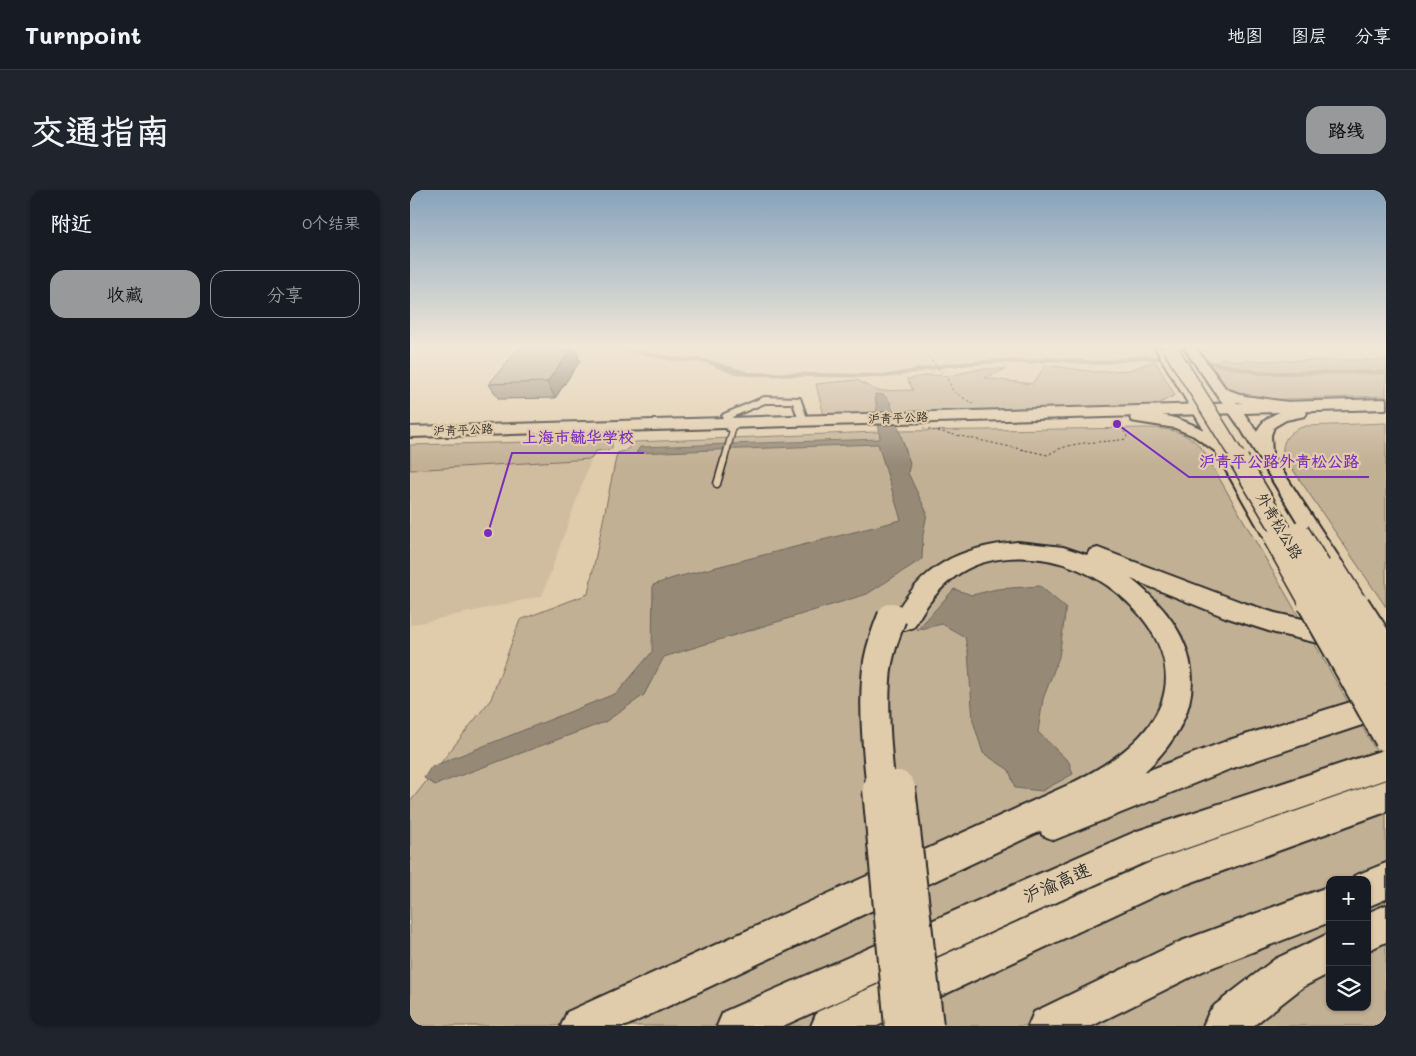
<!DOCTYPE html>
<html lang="zh">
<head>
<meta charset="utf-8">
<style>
  body { margin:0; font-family:Mali,"LXGW WenKai TC",sans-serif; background:#20242c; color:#f1f3f6 }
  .controls { position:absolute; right:15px; bottom:15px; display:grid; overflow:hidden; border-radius:10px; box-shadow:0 1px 4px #0004 }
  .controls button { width:45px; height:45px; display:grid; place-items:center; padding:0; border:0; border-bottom:1px solid #363941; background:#171b24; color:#f1f3f6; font:25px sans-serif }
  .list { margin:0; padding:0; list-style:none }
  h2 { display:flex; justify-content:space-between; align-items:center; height:65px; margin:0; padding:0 20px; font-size:21px }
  h2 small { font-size:16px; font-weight:400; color:#9ea1a6 }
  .actions { display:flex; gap:10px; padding:15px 20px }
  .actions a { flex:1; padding:11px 0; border:1px solid #98999b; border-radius:15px; text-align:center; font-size:18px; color:#98999b }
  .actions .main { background:#98999b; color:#111 }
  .icon { flex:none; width:28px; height:28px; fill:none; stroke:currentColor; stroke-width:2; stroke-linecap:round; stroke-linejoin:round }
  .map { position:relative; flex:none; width:976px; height:836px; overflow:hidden; border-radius:15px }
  header { display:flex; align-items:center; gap:30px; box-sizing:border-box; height:70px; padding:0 25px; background:#171b24; border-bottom:1px solid #363941 }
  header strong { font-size:24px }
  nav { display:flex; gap:28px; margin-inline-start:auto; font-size:18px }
  .intro { display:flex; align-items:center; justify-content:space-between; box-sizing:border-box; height:120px; padding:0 30px }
  h1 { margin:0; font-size:35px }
  .button { padding:12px 22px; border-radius:15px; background:#98999b; color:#111; font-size:18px; font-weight:700 }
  main { display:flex; gap:30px; padding:0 30px }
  aside { flex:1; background:#171b24; border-radius:15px; box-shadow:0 1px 4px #0004 }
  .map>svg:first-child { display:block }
  .built { fill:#d0bd9f }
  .green { fill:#c2b095; stroke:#766e60; fill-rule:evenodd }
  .water { fill:#968a77; stroke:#6b6459 }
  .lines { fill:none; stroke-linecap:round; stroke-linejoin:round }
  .canal { fill:#968a77; fill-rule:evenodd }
  .lane-far1-casing { stroke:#2b2b2b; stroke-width:8 }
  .lane-casing { stroke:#2b2b2b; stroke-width:9 }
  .street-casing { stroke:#2b2b2b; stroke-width:4 }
  .secondary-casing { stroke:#2b2b2b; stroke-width:4 }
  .highway-casing { stroke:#2b2b2b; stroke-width:4 }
  .path { stroke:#2b2b2b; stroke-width:1; stroke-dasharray:2.5 2.5; stroke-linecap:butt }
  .lane-far1 { stroke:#e0cbaa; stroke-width:5 }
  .lane { stroke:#e0cbaa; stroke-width:6 }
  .street { fill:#e0cbaa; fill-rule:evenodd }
  .secondary { fill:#e0cbaa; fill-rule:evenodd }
  .highway { fill:#e0cbaa; fill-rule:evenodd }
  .secondary-bridge-far1-casing { stroke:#2b2b2b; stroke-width:21; stroke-linecap:butt }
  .secondary-bridge-casing { stroke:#2b2b2b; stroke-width:26; stroke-linecap:butt }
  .primary-bridge-far2-casing { stroke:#2b2b2b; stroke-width:17; stroke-linecap:butt }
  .primary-bridge-far1-casing { stroke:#2b2b2b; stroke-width:22; stroke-linecap:butt }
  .primary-bridge-casing { stroke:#2b2b2b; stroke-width:28; stroke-linecap:butt }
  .highway-bridge-far1-casing { stroke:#2b2b2b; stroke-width:32; stroke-linecap:butt }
  .highway-bridge-casing { stroke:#2b2b2b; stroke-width:40; stroke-linecap:butt }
  .secondary-bridge-far1 { stroke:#e0cbaa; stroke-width:18 }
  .secondary-bridge { stroke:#e0cbaa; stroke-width:22 }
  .primary-bridge-far2 { stroke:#e0cbaa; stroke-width:14 }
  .primary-bridge-far1 { stroke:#e0cbaa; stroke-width:19 }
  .primary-bridge { stroke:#e0cbaa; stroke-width:24 }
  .highway-bridge-far1 { stroke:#e0cbaa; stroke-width:28 }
  .highway-bridge { stroke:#e0cbaa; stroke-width:36 }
  .wall { fill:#938672; stroke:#2b2b2b }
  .shaded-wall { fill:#786d5d; stroke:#2b2b2b }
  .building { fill:#ab9c85; stroke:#2b2b2b }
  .labels { text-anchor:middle; stroke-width:4.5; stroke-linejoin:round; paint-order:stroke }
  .far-street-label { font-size:12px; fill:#2b2b2b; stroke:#e0cbaa }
  .street-label { font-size:15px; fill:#2b2b2b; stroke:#e0cbaa }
  .near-street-label { font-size:18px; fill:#2b2b2b; stroke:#e0cbaa }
  .leader { fill:none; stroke:#7b2cbf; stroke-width:2 }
  .callout-dot { fill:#7b2cbf; stroke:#e0cbaa; stroke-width:2 }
  .callout-label { font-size:16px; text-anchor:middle; font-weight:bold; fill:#7b2cbf; stroke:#e0cbaa; stroke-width:4.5; stroke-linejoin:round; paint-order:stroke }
</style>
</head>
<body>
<header>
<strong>Turnpoint</strong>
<nav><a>地图</a><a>图层</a><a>分享</a></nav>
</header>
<div class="intro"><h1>交通指南</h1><a class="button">路线</a></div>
<main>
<aside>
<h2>附近<small>0个结果</small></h2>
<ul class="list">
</ul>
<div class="actions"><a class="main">收藏</a><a>分享</a></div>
</aside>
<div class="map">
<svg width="976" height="836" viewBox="0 0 976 836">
  <rect width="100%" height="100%" fill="#e0cbaa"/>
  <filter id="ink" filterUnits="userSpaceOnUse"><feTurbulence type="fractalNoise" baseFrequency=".02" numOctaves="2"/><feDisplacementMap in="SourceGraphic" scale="10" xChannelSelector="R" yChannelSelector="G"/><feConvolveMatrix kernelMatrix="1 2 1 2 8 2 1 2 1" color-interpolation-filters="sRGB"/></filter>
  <g filter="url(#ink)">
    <!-- built -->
    <path class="built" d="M181,269L132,406L0,435V280Z"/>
    <!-- green -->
    <path class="green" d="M812,168L826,171L976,170V206L847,210L819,200L803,178Z
      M745,171L765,205L740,218L414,226L406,194L447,190L467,201L503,200L497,189L520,185L539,186L570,179H595L575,188L622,194L636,175L685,182L720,180Z
      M976,233V417L873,265C871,249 881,240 896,236Z
      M737,238C758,238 779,242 793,260L976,578V836H0V612L81,509L110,430L178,404L207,263L215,261L225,252L490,241ZM920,690H957V817H920Z
      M202,250V259L186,261L181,269L0,280V255Z"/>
    <!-- water -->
    <path class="water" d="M465,204L474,205L480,212L500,273L498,283L517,323L513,345L512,369L457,404L254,467L234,505L195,532L25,595L14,588L21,577L207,503L242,462L243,395L263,388L491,330L468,254L226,263L230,257L470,249Z
      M630,396L656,418L649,467L633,509L628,542L659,572L663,584L632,601L605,598L599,580L573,563L563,531L558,462L555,447L532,434L507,440L544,399L562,405L587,399Z"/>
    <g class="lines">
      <!-- canal -->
      <path class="canal" d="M204,158H219L263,167L296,169L339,182L477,184L538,173L589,169L620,170L641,167L688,171L733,165L798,170L851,181L976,180V184L851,185L798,174L733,169L688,175L641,171L620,174L589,173L538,177L477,188L339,186L321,183L296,173L263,171Z"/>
      <defs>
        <path id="lane-far1" d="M314,271L322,242L321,238"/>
        <path id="lane" d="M307,294L314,270"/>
        <path id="street" d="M354,207L390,208L398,231L393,234L390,233L383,213H355L322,227L326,238L321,241L317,240L312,226L314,224Z"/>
        <path id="secondary" d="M745,158H757L800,226L872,349L869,353L863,355L857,353L805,261L784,246L765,238L727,232L722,231L720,228L722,225C744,219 774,230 794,240Z
          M774,158H786L816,199L835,206L878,212L880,215L873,219L826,212L847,242C853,225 879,216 895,220L897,223L895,226L876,230L864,237L861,245L862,265L932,372L934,377L932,382L925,384L918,382L831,239Z"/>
        <path id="highway" d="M976,209V219L0,247V237Z
          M608,352L653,357L677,365L680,360L688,358L831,412L865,423L943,440L947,448L943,456L934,459L865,443L815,427L721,389C794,446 805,517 734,582L819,550L976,501V527L820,579L644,650L632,645L631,641L216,836H151L157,822L658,595C694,577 735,553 751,514C773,456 716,399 667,379C633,364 583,362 550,383C529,397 516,415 504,437L495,440L486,437L482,430C511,376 548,357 608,352Z
          M976,559V589L731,674L373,836H307L313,822L727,641Z
          M976,590V622L749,704L467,836H401L407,822L743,671Z
          M976,673V709L957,717V690H943L944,686Z
          M920,696V732L793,781L682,836H618L624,822L769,752Z
          M976,715V752L957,761V723Z
          M920,743V783L893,797L843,836H793L799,822L805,815L865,769Z"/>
      </defs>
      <!-- lane-far1 casing -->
      <use href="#lane-far1" class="lane-far1-casing"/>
      <!-- lane casing -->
      <use href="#lane" class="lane-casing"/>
      <!-- street casing -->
      <use href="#street" class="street-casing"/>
      <!-- secondary casing -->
      <use href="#secondary" class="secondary-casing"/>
      <!-- highway casing -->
      <use href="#highway" class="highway-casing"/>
      <!-- path -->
      <path class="path" d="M518,166L538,190L543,201L563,214
        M513,238L638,265C662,249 689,254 716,249L717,245L706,233"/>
      <!-- lane-far1 -->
      <use href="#lane-far1" class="lane-far1"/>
      <!-- lane -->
      <use href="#lane" class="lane"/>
      <!-- street -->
      <use href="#street" class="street"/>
      <!-- secondary -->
      <use href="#secondary" class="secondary"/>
      <!-- highway -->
      <use href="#highway" class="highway"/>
      <defs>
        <path id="secondary-bridge-far1" d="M863,349L900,415
          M925,377L949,415"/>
        <path id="secondary-bridge" d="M899,414L976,550
          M948,414L976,457"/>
        <path id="primary-bridge-far2" d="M760,158L830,271"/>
        <path id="primary-bridge-far1" d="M829,270L916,415
          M889,341L935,415"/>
        <path id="primary-bridge" d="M915,414L976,516
          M934,414L976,481"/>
        <path id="highway-bridge-far1" d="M487,595L488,600
          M471,600C467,562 462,509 468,472C471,456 476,442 482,427"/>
        <path id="highway-bridge" d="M471,599L493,836
          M487,599L515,836"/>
      </defs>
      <!-- secondary-bridge-far1 casing -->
      <use href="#secondary-bridge-far1" class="secondary-bridge-far1-casing"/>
      <!-- secondary-bridge casing -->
      <use href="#secondary-bridge" class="secondary-bridge-casing"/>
      <!-- primary-bridge-far2 casing -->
      <use href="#primary-bridge-far2" class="primary-bridge-far2-casing"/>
      <!-- primary-bridge-far1 casing -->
      <use href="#primary-bridge-far1" class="primary-bridge-far1-casing"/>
      <!-- primary-bridge casing -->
      <use href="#primary-bridge" class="primary-bridge-casing"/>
      <!-- highway-bridge-far1 casing -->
      <use href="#highway-bridge-far1" class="highway-bridge-far1-casing"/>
      <!-- highway-bridge casing -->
      <use href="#highway-bridge" class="highway-bridge-casing"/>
      <!-- secondary-bridge-far1 -->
      <use href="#secondary-bridge-far1" class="secondary-bridge-far1"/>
      <!-- secondary-bridge -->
      <use href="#secondary-bridge" class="secondary-bridge"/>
      <!-- primary-bridge-far2 -->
      <use href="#primary-bridge-far2" class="primary-bridge-far2"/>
      <!-- primary-bridge-far1 -->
      <use href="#primary-bridge-far1" class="primary-bridge-far1"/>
      <!-- primary-bridge -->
      <use href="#primary-bridge" class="primary-bridge"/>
      <!-- highway-bridge-far1 -->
      <use href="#highway-bridge-far1" class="highway-bridge-far1"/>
      <!-- highway-bridge -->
      <use href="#highway-bridge" class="highway-bridge"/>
    </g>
    <!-- wall -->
    <path class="wall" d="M170,171L145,208L89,209L79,194Z"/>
    <!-- shaded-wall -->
    <path class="shaded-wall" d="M162,158H165L170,171L145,208L137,192Z"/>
    <!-- building -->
    <path class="building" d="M109,158H162L137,192L79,194Z"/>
  </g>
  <!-- sky -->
  <linearGradient id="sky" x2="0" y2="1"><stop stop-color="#87a3bb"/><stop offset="0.57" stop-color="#f1e8d9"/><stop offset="1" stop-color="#f1e8d9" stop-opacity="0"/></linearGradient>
  <rect width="976" height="275" fill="url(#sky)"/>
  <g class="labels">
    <!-- far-street labels -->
    <g class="far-street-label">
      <text transform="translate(488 228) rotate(-2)" y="4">沪青平公路</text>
      <text transform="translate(53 240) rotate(-2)" y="4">沪青平公路</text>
    </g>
    <!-- street labels -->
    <g class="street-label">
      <text transform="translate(869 336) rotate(59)" y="5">外青松公路</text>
    </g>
    <!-- near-street labels -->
    <g class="near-street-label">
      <text transform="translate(647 693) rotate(-24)" y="6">沪渝高速</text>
    </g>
  </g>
  <!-- callouts -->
  <path class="leader" d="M78 343L102 263H234M707 234L779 287H959"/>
  <g class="callout-dot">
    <circle cx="78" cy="343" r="5"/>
    <circle cx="707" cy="234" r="5"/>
  </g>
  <g class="callout-label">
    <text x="168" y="253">上海市毓华学校</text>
    <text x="869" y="277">沪青平公路外青松公路</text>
  </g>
</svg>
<div class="controls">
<button>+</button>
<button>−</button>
<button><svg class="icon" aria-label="layers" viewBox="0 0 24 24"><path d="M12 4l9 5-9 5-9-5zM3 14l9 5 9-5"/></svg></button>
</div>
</div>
</main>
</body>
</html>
